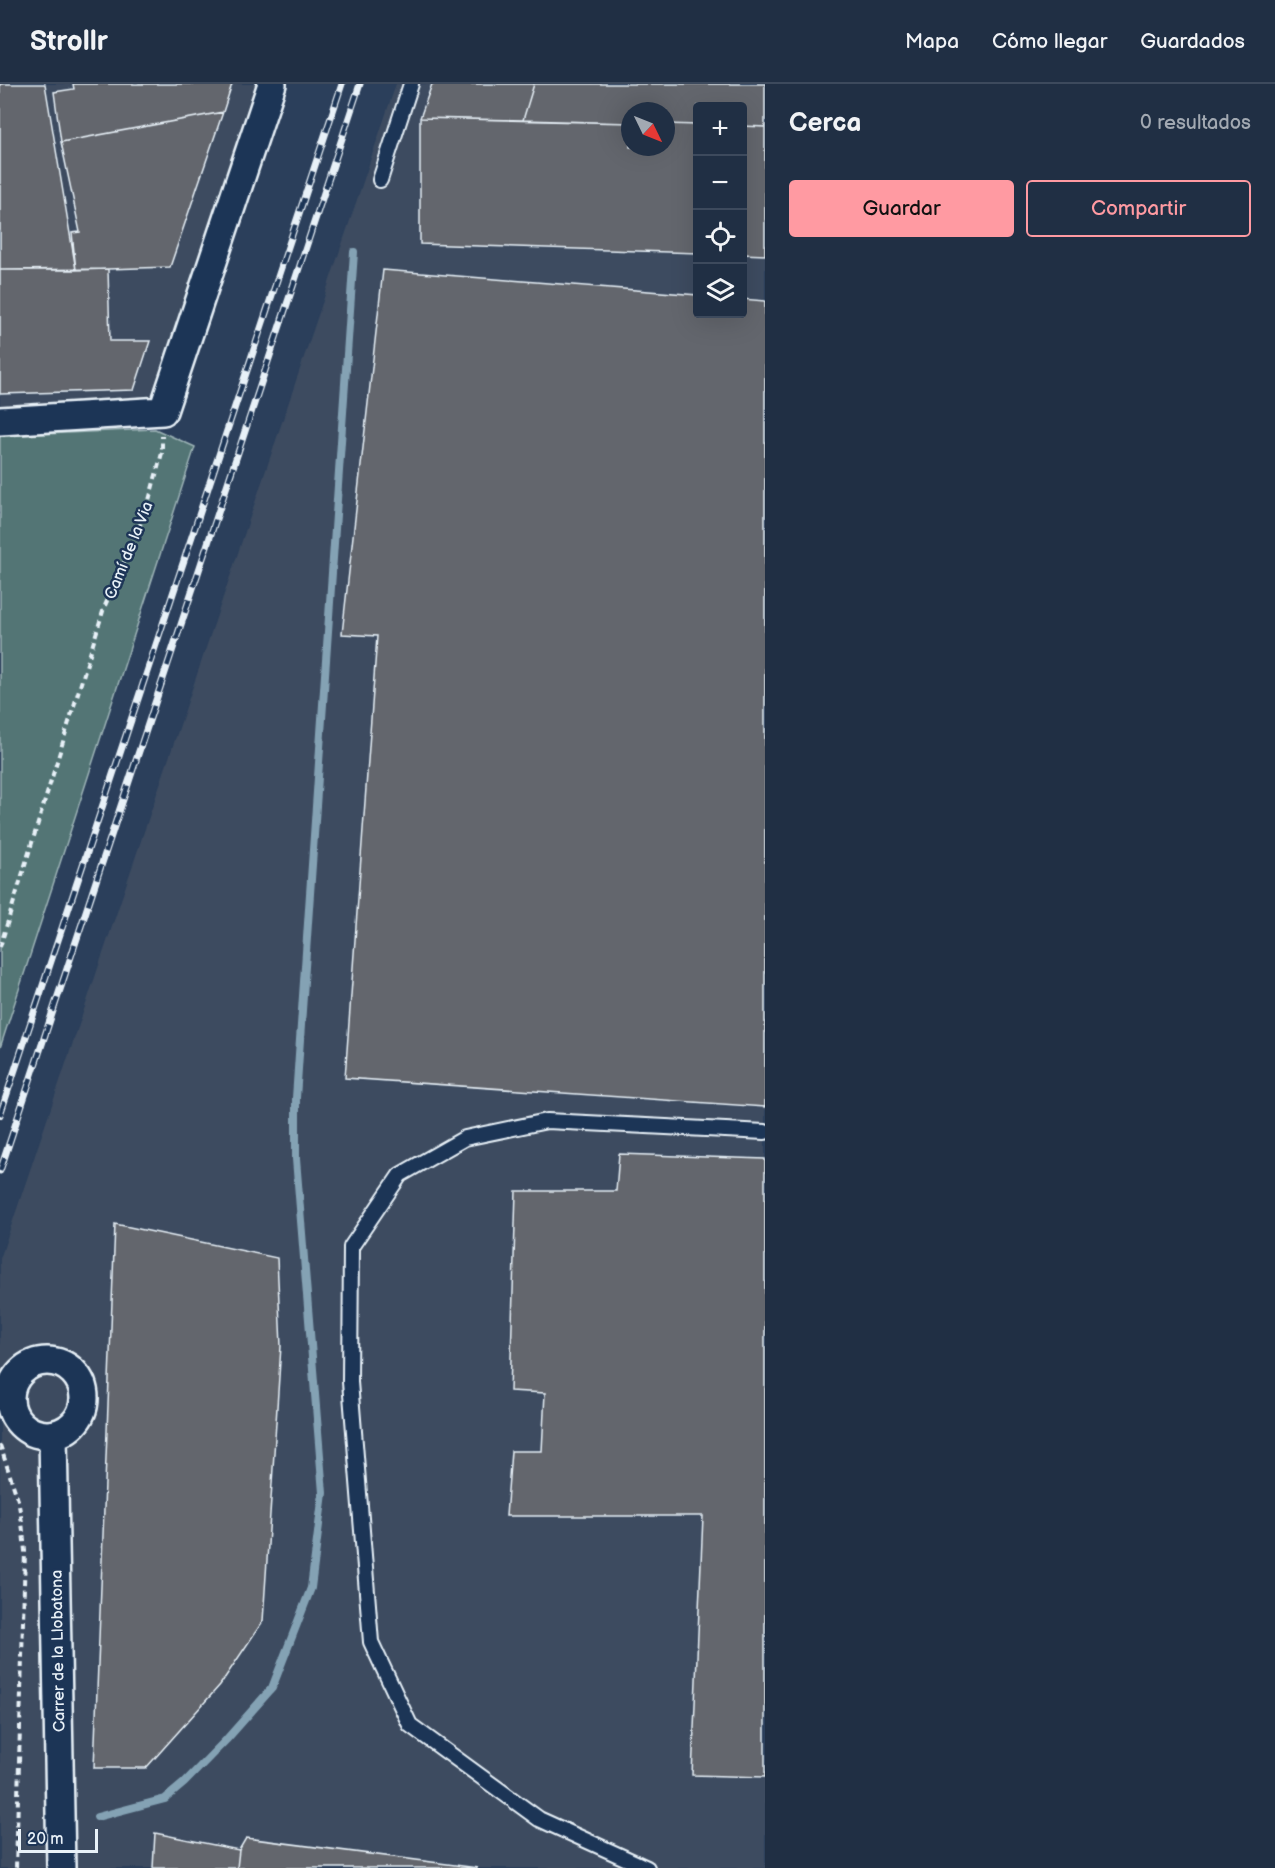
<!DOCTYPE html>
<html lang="es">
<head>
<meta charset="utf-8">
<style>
  body { margin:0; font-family:"Balsamiq Sans",sans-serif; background:#28374b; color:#f1f3f6 }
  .controls { position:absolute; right:18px; top:18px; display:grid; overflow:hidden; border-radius:6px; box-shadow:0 6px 24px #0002 }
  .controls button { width:54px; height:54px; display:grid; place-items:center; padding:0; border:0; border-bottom:2px solid #3d4a5d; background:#202f44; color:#f1f3f6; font:30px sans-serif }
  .compass { position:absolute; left:621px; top:18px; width:54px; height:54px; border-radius:50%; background:#202f44; box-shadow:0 6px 24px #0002; rotate:133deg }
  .scale { position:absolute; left:18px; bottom:15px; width:80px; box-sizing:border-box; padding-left:6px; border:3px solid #e8f1f8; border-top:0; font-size:16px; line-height:21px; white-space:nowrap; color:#e8f1f8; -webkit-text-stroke:4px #1d3557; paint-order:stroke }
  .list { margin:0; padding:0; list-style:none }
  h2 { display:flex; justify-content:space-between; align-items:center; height:78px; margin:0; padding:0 24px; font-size:26px }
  h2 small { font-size:20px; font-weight:400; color:#a2a9b2 }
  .actions { display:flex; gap:12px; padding:18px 24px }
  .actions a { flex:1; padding:14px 0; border:2px solid #ff9aa2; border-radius:6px; text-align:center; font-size:21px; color:#ff9aa2 }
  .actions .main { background:#ff9aa2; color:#111 }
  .icon { flex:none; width:33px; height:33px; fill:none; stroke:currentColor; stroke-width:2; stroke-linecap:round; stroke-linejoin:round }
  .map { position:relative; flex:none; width:765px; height:1784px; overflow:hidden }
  header { display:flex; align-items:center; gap:36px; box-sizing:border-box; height:84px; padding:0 30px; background:#202f44; border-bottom:2px solid #3d4a5d }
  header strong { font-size:28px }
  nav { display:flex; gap:33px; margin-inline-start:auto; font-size:21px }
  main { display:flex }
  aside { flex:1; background:#202f44 }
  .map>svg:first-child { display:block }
  .built { fill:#3c4b60; fill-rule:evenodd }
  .green { fill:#527575; stroke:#9db3b6; stroke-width:1.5 }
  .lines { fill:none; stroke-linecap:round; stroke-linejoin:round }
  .stream { stroke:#84a2b4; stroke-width:8 }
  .building { fill:#63666d; stroke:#e8f1f8; stroke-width:1.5 }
  .service-casing { stroke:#e8f1f8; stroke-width:18 }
  .minor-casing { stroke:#e8f1f8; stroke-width:32 }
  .path { stroke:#e8f1f8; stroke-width:4; stroke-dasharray:6 4.5; stroke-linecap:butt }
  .service { stroke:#1d3557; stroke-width:14 }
  .minor { stroke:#1d3557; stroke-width:27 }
  .rail-casing { stroke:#e8f1f8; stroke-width:7 }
  .rail { stroke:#1d3557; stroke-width:4.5; stroke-dasharray:14; stroke-linecap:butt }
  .labels { text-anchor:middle; stroke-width:5; stroke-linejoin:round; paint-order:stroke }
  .street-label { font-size:16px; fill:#e8f1f8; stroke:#1d3557 }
</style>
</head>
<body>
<header>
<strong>Strollr</strong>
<nav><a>Mapa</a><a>Cómo llegar</a><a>Guardados</a></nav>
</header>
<main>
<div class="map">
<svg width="765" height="1784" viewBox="0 0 765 1784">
  <rect width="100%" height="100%" fill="#2b3f5b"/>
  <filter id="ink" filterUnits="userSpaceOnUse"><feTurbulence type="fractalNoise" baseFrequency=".0167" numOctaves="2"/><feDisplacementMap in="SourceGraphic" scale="12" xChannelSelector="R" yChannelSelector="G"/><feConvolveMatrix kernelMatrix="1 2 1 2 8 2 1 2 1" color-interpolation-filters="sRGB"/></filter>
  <g filter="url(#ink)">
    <!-- built -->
    <path class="built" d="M0,0H274L156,318L0,326Z
      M396,0H765V1784H0V1175ZM698,22H742V230H698ZM630,27H666V63H630Z"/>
    <!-- green -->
    <path class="green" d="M155,345L195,363L0,964V352Z"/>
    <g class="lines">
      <!-- stream -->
      <path class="stream" d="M97,1733L165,1715L184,1699L226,1656L272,1604L311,1504L323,1409L296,1075V1014L354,168"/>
    </g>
    <!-- building -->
    <path class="building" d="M0,0H45L76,186H0Z
      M73,0H232L223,28L61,58L54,8L74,5Z
      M432,0H534L523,36L420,34Z
      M534,0H765V43L742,42V22H698V41L666,40V27H630V39L523,36Z
      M223,28L170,183L76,186L72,149L80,148L61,58Z
      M420,34L630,39V63H666V40L698,41V169L420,160Z
      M742,42L765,43V171L742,170Z
      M108,185L110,257H150L134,306L0,310V186Z
      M383,186L698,211V230H742V215L765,217V1023L345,994L377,552L342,550Z
      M619,1070L765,1075V1693L692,1691L703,1432H506L511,1367H542L545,1309L510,1307L516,1107H616Z
      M115,1140L277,1174L281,1262L263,1537L220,1601L146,1684H94Z
      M155,1749L239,1766L237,1784H153Z
      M246,1754L478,1784H237L239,1766Z"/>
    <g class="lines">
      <defs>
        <path id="service" d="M380,96L411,0
          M647,1784L539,1735L410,1641L371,1558L350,1298L351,1163L400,1091L465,1054L547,1037L765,1048"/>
        <path id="minor" d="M0,337L163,327L272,0
          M10 1314a37 37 0 1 1 74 0a37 37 0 1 1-74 0Z
          M53,1351L61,1784"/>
      </defs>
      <!-- service casing -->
      <use href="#service" class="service-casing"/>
      <!-- minor casing -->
      <use href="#minor" class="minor-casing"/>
      <!-- path -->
      <path class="path" d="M0,863L104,524L146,427L162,369V352
        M0,1361L18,1416L22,1438L25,1467L16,1784"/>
      <!-- service -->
      <use href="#service" class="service"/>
      <!-- minor -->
      <use href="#minor" class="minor"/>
      <defs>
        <path id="rail" d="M0,1031L342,0
          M0,1087L360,0"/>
      </defs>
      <!-- rail casing -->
      <use href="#rail" class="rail-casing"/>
      <!-- rail -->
      <use href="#rail" class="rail"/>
    </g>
  </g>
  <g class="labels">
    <!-- street labels -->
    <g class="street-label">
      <text transform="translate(128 466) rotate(-68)" y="6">Camí de la Via</text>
      <text transform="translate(57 1567) rotate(-91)" y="6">Carrer de la Llobatona</text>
    </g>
  </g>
</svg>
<div class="controls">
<button>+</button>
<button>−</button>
<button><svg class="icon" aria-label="locate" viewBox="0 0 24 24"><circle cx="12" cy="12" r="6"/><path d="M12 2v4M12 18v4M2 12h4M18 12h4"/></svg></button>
<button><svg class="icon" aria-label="layers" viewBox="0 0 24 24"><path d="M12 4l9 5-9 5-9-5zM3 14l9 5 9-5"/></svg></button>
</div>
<svg class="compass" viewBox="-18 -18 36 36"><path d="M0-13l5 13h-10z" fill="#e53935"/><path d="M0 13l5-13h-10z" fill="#a2a9b2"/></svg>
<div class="scale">20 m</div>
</div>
<aside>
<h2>Cerca<small>0 resultados</small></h2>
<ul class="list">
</ul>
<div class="actions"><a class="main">Guardar</a><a>Compartir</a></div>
</aside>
</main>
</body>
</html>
